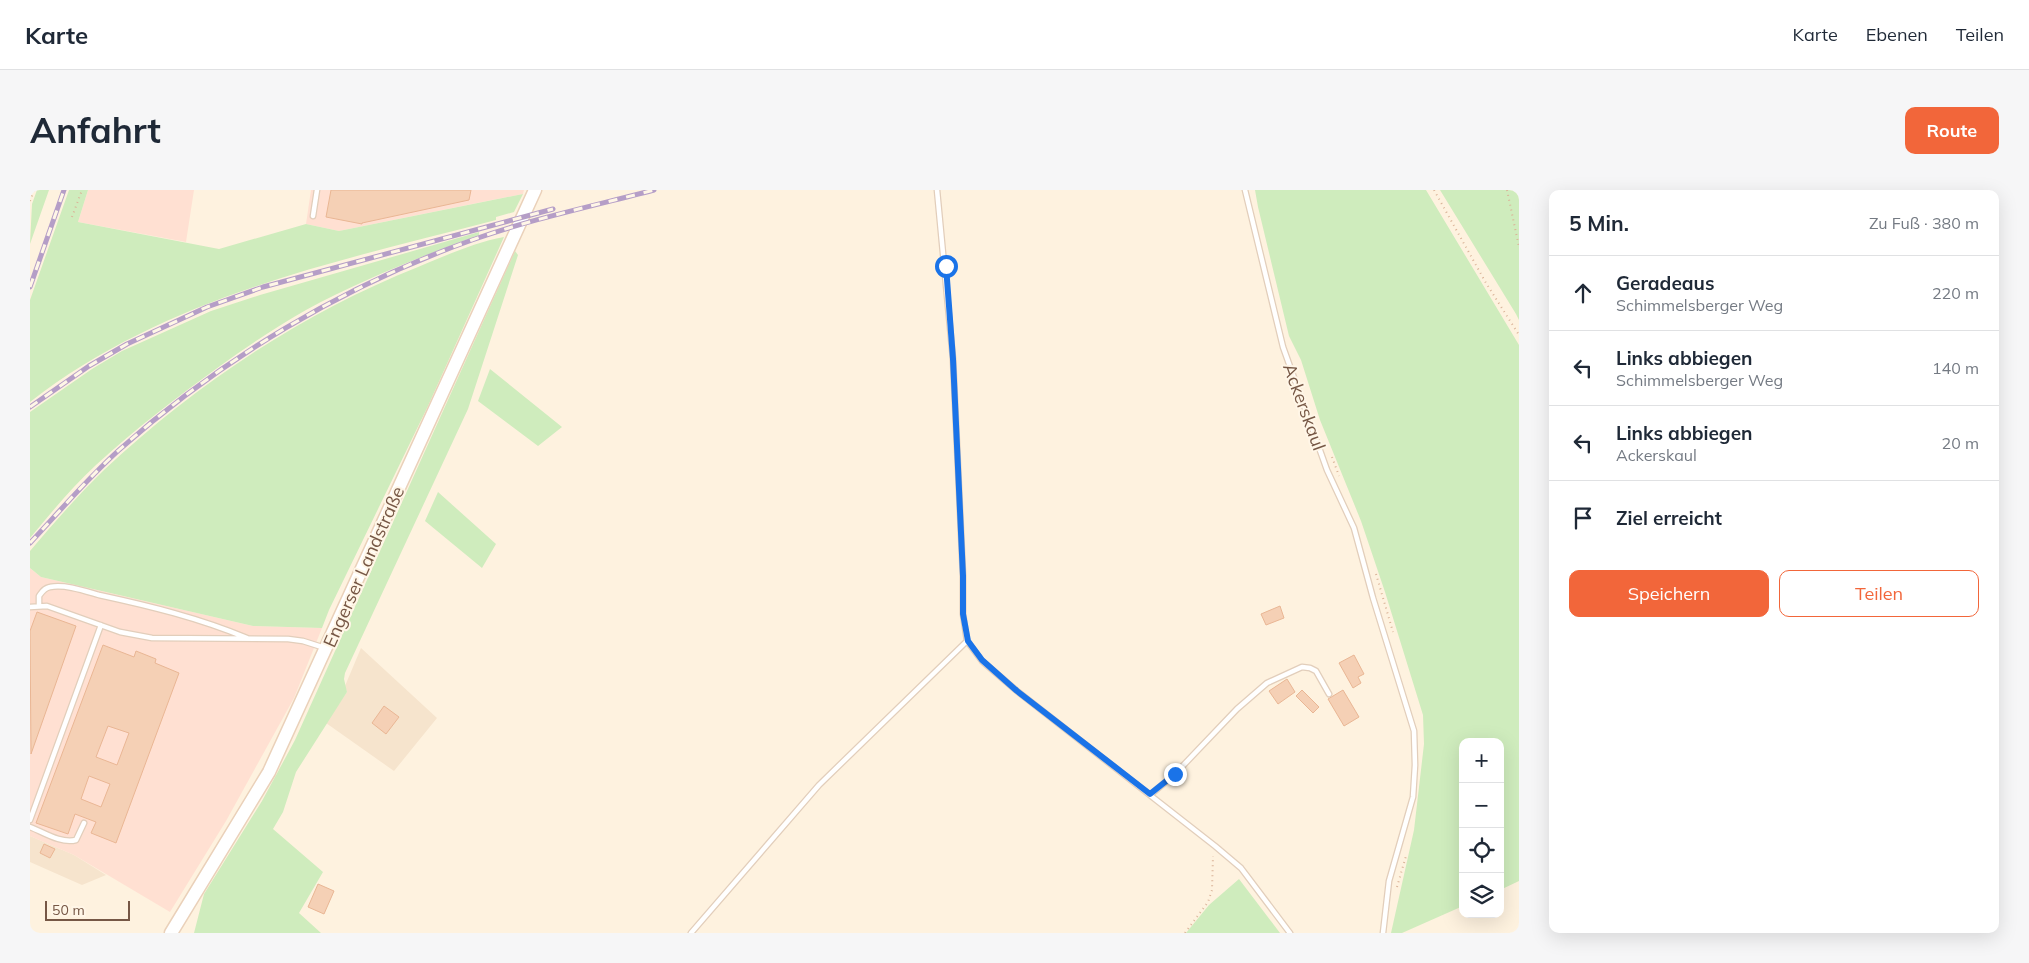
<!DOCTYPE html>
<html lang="de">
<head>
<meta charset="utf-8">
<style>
  body { margin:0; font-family:Mulish,sans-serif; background:#f6f6f7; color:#1f2937 }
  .controls { position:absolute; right:15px; bottom:15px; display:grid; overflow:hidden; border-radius:10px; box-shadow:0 5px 20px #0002 }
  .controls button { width:45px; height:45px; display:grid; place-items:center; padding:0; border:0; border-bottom:1px solid #e0e1e3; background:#fff; color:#1f2937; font:25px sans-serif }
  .scale { position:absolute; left:15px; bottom:12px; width:85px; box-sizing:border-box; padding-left:5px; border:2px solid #765745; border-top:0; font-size:14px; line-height:18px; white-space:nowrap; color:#765745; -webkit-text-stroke:4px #fff6e7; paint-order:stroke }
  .stop { position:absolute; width:15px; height:15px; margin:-11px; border:4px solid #1a73e8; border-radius:50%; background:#fff }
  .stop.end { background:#1a73e8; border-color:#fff; box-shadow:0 1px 5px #0008 }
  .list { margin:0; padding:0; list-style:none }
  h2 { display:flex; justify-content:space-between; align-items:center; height:65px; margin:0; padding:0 20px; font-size:21px }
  h2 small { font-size:16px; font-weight:400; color:#747a83 }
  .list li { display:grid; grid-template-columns:32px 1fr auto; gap:15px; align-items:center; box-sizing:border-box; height:75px; padding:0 20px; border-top:1px solid #e0e1e3 }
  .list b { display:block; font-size:19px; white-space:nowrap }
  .list p { margin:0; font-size:16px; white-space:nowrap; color:#747a83 }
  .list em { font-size:16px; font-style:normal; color:#747a83 }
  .actions { display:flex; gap:10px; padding:15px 20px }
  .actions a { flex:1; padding:11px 0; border:1px solid #f2663a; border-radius:10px; text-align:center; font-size:18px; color:#f2663a }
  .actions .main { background:#f2663a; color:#fff }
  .icon { flex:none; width:28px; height:28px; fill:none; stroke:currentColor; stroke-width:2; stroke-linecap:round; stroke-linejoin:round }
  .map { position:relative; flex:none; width:1489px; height:743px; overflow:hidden; border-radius:10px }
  header { display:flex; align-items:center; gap:30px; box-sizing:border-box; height:70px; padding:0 25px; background:#fff; border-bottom:1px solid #e0e1e3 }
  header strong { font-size:24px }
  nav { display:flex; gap:28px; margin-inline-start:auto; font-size:18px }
  .intro { display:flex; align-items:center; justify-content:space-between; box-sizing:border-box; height:120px; padding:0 30px }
  h1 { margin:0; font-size:35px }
  .button { padding:12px 22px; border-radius:10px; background:#f2663a; color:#fff; font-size:18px; font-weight:700 }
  main { display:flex; gap:30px; padding:0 30px }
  aside { flex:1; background:#fff; border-radius:10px; box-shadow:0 5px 20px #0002 }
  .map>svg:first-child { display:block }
  .residential { fill:#f6e4cd }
  .commercial { fill:#ffe0d2 }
  .green { fill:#cfecbd }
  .building { fill:#f5d0b5; stroke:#e9b694; fill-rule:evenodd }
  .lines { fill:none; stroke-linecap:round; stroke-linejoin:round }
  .lane-casing { stroke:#e2cebb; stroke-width:7 }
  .secondary-casing { stroke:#ead1ba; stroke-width:15 }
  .path { stroke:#dab398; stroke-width:2; stroke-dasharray:1 4; stroke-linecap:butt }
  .lane { stroke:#fff; stroke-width:4.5 }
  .secondary { stroke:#fff; stroke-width:12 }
  .rail-casing { stroke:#b59ec7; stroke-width:5 }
  .rail { stroke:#fff6e7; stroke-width:3; stroke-dasharray:9; stroke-linecap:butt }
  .route { stroke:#1a73e8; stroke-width:6 }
  .labels { text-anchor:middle; stroke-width:4; stroke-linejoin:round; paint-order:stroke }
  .street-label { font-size:18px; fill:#765745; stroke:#fff6e7 }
</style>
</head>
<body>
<header>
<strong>Karte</strong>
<nav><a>Karte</a><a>Ebenen</a><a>Teilen</a></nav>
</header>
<div class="intro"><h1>Anfahrt</h1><a class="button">Route</a></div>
<main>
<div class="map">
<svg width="1489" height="743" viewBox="0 0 1489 743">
  <rect width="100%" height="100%" fill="#fef2df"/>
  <!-- residential -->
  <path class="residential" d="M331,458L407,528L364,581L296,533L317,502L315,496Z
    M0,646L44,665L76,685L52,695L0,672Z"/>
  <!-- commercial -->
  <path class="commercial" d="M58,0H164L156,52L48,32Z
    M281,0H494L493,4L462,10L309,41L276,34Z
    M0,378L11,387L223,436L292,438L264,508L196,631L140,722L44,665L0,646Z"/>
  <!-- green -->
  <path class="green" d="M7,0H19L0,54L2,14Z
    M39,0H58L48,32L189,59L276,34L309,41L493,4L484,22L466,27V30C304,72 135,107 0,212V110Z
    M1225,0H1396L1489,155V691L1470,700V552H1433V716L1372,743H1361L1384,640L1394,554L1393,525L1355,402L1331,331L1290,230L1271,170L1259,146L1228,17Z
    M1410,0H1489V130L1486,124Z
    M449,42V45C390,67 331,90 276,120C246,137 218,156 190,176C147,207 105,239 66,275C42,297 21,323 0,348V222L62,179L92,161L181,121L230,105Z
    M474,47L398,216L299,420L292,438L223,436L11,387L0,378V361C24,333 48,305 74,280C165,195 272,123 388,77C415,66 445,52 474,47Z
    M485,61L488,65L438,219L315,483L314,489L317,502L266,582L253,622L243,639L293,682L269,723L291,743H164L174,704L232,611L265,550Z
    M460,179L532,237L508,256L448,211Z
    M408,302L466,354L452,378L395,331Z
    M1209,689L1250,743H1156L1179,715Z"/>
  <!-- building -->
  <path class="building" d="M301,0H441L439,10L332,33V34L296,27Z
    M1250,416L1254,428L1236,435L1231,424Z
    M7,422L46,436L1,564L0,441Z
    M73,455L104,467L106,461L126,469L125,473L149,483L86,653L61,643L66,632L45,624L38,644L6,633ZM78,536L99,543L87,575L66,567ZM59,586L80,594L71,617L51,609Z
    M1324,465L1334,484L1328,487L1331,493L1323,498L1309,473Z
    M1257,489L1265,502L1248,514L1239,501Z
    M1272,500L1289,517L1283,523L1266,506Z
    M1313,500L1329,527L1314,536L1298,509Z
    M354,516L369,527L356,544L342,533Z
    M14,654L25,659L20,668L10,663Z
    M288,694L304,701L294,724L278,717Z"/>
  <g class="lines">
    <defs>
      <path id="lane" d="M907,0L923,169L933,386V424L937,451L952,471L987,501L1185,656L1211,678L1260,743
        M1215,0L1253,157L1297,280L1324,338L1343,408L1384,541L1385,575L1383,607L1359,691L1353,743
        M283,26L287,0
        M9,415V406C12,402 14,398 20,397C35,394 55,401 69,405C120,416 169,428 217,448
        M0,417L17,416L90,442L122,448L258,449L273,451L295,458
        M1120,605L1145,584L1207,519L1237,493L1272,477L1280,478L1286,481L1299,504
        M0,630L71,435
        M0,637C13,642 31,654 46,650L54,633
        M661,743L789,595L937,451"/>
      <path id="secondary" d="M141,743L239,582L505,0"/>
    </defs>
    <!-- lane casing -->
    <use href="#lane" class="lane-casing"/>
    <!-- secondary casing -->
    <use href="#secondary" class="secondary-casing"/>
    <!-- path -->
    <path class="path" d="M1404,0L1456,93L1489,145
      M1477,0L1489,57
      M0,11L4,0
      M42,27L52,0
      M1302,267L1309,286
      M1346,384L1363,442
      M1367,697L1376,666
      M1155,743L1178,712L1182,700L1183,666"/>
    <!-- lane -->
    <use href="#lane" class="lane"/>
    <!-- secondary -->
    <use href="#secondary" class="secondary"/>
    <defs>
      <path id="rail" d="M0,97L34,0
        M0,217L59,176L97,154L177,117L233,97L523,19
        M0,353C29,322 57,289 89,260C191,169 313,96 442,50C501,29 563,16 624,0"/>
    </defs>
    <!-- rail casing -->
    <use href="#rail" class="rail-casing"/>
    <!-- rail -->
    <use href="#rail" class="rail"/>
  </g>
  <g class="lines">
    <!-- route -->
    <path class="route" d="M916,76L923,169L933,386V424L938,451L952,470L987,501L1120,604L1145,584"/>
  </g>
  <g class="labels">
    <!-- street labels -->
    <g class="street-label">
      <text transform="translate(1274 217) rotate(70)" y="6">Ackerskaul</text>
      <text transform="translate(334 377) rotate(-66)" y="6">Engerser Landstraße</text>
    </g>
  </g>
</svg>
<div class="controls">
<button>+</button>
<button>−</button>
<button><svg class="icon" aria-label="locate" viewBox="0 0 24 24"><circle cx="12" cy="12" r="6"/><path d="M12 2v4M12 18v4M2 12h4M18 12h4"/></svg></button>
<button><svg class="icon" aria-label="layers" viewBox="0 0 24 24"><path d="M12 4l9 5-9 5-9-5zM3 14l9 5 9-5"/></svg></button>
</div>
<div class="scale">50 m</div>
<div class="stop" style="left:916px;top:76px"></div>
<div class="stop end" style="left:1145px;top:584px"></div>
</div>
<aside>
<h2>5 Min.<small>Zu Fuß · 380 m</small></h2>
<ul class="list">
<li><svg class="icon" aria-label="ahead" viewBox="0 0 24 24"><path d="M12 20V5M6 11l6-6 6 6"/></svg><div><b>Geradeaus</b><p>Schimmelsberger Weg</p></div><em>220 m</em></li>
<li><svg class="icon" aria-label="left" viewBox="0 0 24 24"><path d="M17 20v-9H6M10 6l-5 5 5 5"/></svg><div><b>Links abbiegen</b><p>Schimmelsberger Weg</p></div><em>140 m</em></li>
<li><svg class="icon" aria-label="left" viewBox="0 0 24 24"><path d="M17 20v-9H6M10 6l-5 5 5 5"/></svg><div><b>Links abbiegen</b><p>Ackerskaul</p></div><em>20 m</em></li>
<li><svg class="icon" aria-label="arrive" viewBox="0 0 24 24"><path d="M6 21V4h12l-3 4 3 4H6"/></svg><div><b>Ziel erreicht</b></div></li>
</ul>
<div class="actions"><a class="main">Speichern</a><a>Teilen</a></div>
</aside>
</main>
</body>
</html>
